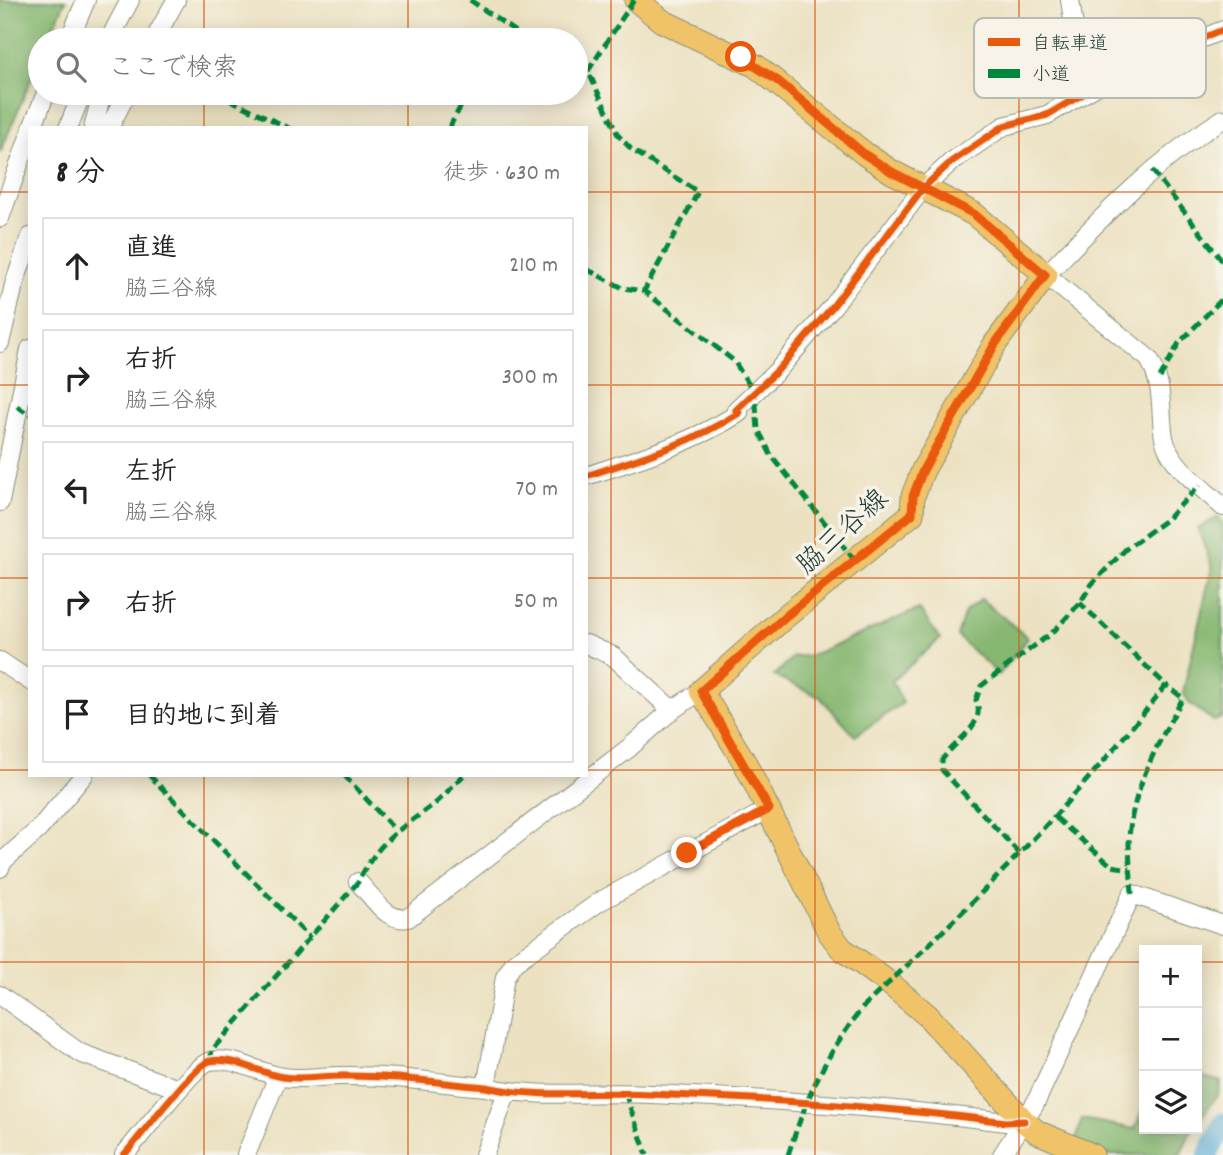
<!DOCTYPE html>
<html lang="ja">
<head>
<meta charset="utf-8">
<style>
  body { margin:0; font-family:Dekko,"Klee One",sans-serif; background:#f6f6f6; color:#222 }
  .controls { position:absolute; right:21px; bottom:21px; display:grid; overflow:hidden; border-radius:0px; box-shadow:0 4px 18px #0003 }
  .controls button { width:63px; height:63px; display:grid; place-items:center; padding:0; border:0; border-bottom:2px solid #e0e0e0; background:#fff; color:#222; font:35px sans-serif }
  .stop { position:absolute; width:21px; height:21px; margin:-16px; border:5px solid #ea580c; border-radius:50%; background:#fff }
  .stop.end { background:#ea580c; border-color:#fff; box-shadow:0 2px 7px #0008 }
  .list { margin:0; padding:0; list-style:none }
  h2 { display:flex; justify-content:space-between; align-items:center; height:91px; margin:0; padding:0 28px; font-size:30px }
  h2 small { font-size:23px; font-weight:400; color:#767676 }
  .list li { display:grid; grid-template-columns:46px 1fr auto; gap:21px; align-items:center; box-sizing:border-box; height:98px; margin:0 14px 14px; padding:0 14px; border:2px solid #e0e0e0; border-radius:0px }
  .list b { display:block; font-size:26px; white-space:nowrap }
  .list p { margin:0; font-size:23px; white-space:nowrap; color:#767676 }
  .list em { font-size:23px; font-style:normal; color:#767676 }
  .icon { flex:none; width:38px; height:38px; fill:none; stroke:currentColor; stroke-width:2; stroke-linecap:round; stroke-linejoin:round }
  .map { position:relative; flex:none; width:1223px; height:1155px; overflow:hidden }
  .search { position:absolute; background:#fff; box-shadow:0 4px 18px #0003; left:28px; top:28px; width:560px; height:77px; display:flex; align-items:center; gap:18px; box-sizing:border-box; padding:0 24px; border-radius:38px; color:#767676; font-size:26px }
  .panel { position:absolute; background:#fff; box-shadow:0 4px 18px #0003; left:28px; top:126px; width:560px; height:651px; border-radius:0px }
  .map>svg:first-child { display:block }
  .forest { fill:#87b872; stroke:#537a53; stroke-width:2 }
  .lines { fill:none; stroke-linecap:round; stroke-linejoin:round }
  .river { stroke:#5daed8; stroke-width:21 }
  .minor-casing { stroke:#86907b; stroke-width:20 }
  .major-casing { stroke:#86907b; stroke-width:25 }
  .minor { stroke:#fff; stroke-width:18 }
  .major { stroke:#f1c369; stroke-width:23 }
  .quiet { stroke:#00873e; stroke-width:5; stroke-dasharray:10 5; stroke-linecap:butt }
  .cycleway-casing { stroke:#f7f3e8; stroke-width:11 }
  .cycleway { stroke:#e8590c; stroke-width:7 }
  .route { stroke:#ea580c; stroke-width:9 }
  .grid { fill:none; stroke:#d45610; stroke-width:2; stroke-opacity:0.55 }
  .labels { text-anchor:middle; stroke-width:7; stroke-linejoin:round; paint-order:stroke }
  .street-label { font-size:28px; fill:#1f3d34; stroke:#f7f3e8 }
  .key { fill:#f7f3e8; stroke:#b6bcb2; stroke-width:2 }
  .key-label { font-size:19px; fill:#1f3d34 }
</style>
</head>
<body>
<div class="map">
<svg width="1223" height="1155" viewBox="0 0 1223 1155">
  <rect width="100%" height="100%" fill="#f7f3e8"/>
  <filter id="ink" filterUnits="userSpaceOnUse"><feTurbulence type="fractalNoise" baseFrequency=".0143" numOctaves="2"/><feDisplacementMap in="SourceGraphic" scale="14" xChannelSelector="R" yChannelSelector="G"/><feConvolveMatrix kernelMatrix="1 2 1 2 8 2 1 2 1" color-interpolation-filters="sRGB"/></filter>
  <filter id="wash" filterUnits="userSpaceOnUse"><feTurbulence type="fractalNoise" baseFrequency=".00686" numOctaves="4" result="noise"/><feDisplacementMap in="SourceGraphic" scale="28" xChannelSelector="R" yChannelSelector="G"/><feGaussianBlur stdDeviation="1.57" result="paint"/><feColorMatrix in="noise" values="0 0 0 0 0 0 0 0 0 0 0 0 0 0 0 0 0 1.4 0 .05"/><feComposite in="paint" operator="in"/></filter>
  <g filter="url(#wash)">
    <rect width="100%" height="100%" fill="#ece2c2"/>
    <!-- forest -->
    <path class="forest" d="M0,0H66L48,40H40V58L0,153Z
      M1218,517L1223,524V717L1214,721L1189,703L1183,692L1212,567L1198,529Z
      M981,599L1028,638L999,675L957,636L965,612Z
      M919,609L940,639L892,681L903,703L855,736L820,697L774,676L793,657L812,655Z
      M1197,1075L1221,1082L1218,1094L1197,1123Z
      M1144,1105V1129H1192L1180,1155H1106L1075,1142L1082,1119L1135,1129Z"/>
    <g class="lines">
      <!-- river -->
      <path class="river" d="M1208,1155L1223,1123"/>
    </g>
  </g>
  <g filter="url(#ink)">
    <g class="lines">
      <defs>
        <path id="minor" d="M1070,0L1084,92
          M69,40L86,0
          M109,40L130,0
          M154,40L176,0
          M1223,119C1155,161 1101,218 1046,275L1149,359C1165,389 1159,407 1164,438C1169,465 1204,489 1223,507
          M32,128L46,93
          M68,128L82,93
          M93,128L102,93
          M109,128L127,93
          M0,218L30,134
          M0,343L14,285L30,237
          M586,476C639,459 692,443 739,413L736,410L778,370L833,306L923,188L951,162L1004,126L1047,115L1126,69L1223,30
          M0,502L30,349
          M586,644L613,656L672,710
          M0,661L30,681
          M0,868L2,862L39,829L84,775
          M358,882C374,897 385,922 408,918L629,748L672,710L701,691
          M0,995L80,1053L178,1089
          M486,1087L505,977L514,963L599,902L769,809
          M124,1155C139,1138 195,1064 210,1061C233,1056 261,1074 283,1077C303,1080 322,1076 342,1076C390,1075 439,1083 486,1087C539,1099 597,1091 651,1094C770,1099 888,1107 1006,1122L1024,1121
          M246,1155L278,1076
          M484,1155L507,1092
          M1002,1155L1035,1104L1132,894L1223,925"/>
        <path id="major" d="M636,0L662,21L756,66L865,154L892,172L974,214L1046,275L995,344L923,470L913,496L912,514L786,616L701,691L745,763L829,932L842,949L889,983L927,1015L1024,1121L1037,1132L1092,1155"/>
      </defs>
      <!-- minor casing -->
      <use href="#minor" class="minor-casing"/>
      <!-- major casing -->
      <use href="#major" class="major-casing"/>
      <!-- minor -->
      <use href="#minor" class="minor"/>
      <!-- major -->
      <use href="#major" class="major"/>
      <!-- quiet -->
      <path class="quiet" d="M470,0L528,40
        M634,0L588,71L618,135L631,149L698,192L644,291
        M216,93L289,128
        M449,128L468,93
        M1152,170L1223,262
        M586,269L623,288L644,291L734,361L755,394L758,429L771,455L856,562
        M1160,378L1179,343L1223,298
        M17,406L30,415
        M149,775L310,938
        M344,775L395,830
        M1056,818L1112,866L1130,869
        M1019,853L942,770V760C955,740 987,725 976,700L981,686L1054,631L1080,603L1091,585L1126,549L1166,520L1200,485
        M1132,894C1131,876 1129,858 1129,840C1131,791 1160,739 1183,698L1166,685
        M210,1061L212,1050L358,882C381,837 399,831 437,802C446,794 454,784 464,775
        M625,1093L647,1155
        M788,1155C808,1094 824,1056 865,1005C973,905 1075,801 1166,685L1080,603"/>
      <defs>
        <path id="cycleway" d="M586,476C639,459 692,443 739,413L736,410L778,370L833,306L923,188L951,162L1004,126L1047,115L1126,69L1223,30
          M124,1155C139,1138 195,1064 210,1061C233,1056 261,1074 283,1077C303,1080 322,1076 342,1076C390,1075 439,1083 486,1087C539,1099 597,1091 651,1094C770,1099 888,1107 1006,1122L1024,1121"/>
      </defs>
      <!-- cycleway casing -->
      <use href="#cycleway" class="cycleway-casing"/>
      <!-- cycleway -->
      <use href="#cycleway" class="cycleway"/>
    </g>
  </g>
  <g class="lines" filter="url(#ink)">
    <!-- route -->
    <path class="route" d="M687,853L769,809L701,691L786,616L912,514L913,496L923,470L995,344L1045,275L974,214L892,172L864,154L778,81L741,57"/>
  </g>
  <!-- grid -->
  <path class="grid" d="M204,0V40M408,0V40M611,0V1155M815,0V1155M1019,0V1155M204,93V128M408,93V128M0,192H30M586,192H1223M0,385H30M586,385H1223M0,578H30M586,578H1223M0,770H30M586,770H1223M204,775V1155M408,775V1155M0,962H1144M1197,962H1223"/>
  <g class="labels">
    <!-- street labels -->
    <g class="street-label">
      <text transform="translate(841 530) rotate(-42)" y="10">脇三谷線</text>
    </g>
  </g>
  <!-- legend -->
  <rect x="974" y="18" width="232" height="80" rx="10" class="key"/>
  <rect x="988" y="38" width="32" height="8" fill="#e8590c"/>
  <rect x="988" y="69" width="32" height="9" fill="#00873e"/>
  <g class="key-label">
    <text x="1032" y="49">自転車道</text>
    <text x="1032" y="80">小道</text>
  </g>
</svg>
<div class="controls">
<button>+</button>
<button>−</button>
<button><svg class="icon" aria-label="layers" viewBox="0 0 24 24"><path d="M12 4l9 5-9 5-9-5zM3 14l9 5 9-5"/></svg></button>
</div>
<div class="stop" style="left:741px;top:57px"></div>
<div class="stop end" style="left:687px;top:853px"></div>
<div class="search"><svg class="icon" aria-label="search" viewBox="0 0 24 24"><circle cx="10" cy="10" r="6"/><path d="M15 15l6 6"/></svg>ここで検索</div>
<section class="panel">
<h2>8 分<small>徒歩 · 630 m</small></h2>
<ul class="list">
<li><svg class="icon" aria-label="ahead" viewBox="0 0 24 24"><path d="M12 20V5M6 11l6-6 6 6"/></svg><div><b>直進</b><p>脇三谷線</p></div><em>210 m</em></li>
<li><svg class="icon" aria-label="right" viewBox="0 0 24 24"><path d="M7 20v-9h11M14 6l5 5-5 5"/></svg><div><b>右折</b><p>脇三谷線</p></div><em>300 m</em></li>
<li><svg class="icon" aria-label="left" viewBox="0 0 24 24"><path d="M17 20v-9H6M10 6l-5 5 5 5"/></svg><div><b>左折</b><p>脇三谷線</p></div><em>70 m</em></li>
<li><svg class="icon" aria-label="right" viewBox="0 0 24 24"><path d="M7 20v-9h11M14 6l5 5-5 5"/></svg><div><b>右折</b></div><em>50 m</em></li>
<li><svg class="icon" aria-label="arrive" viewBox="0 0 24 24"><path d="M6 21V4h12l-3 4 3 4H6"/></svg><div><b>目的地に到着</b></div></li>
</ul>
</section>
</div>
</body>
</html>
